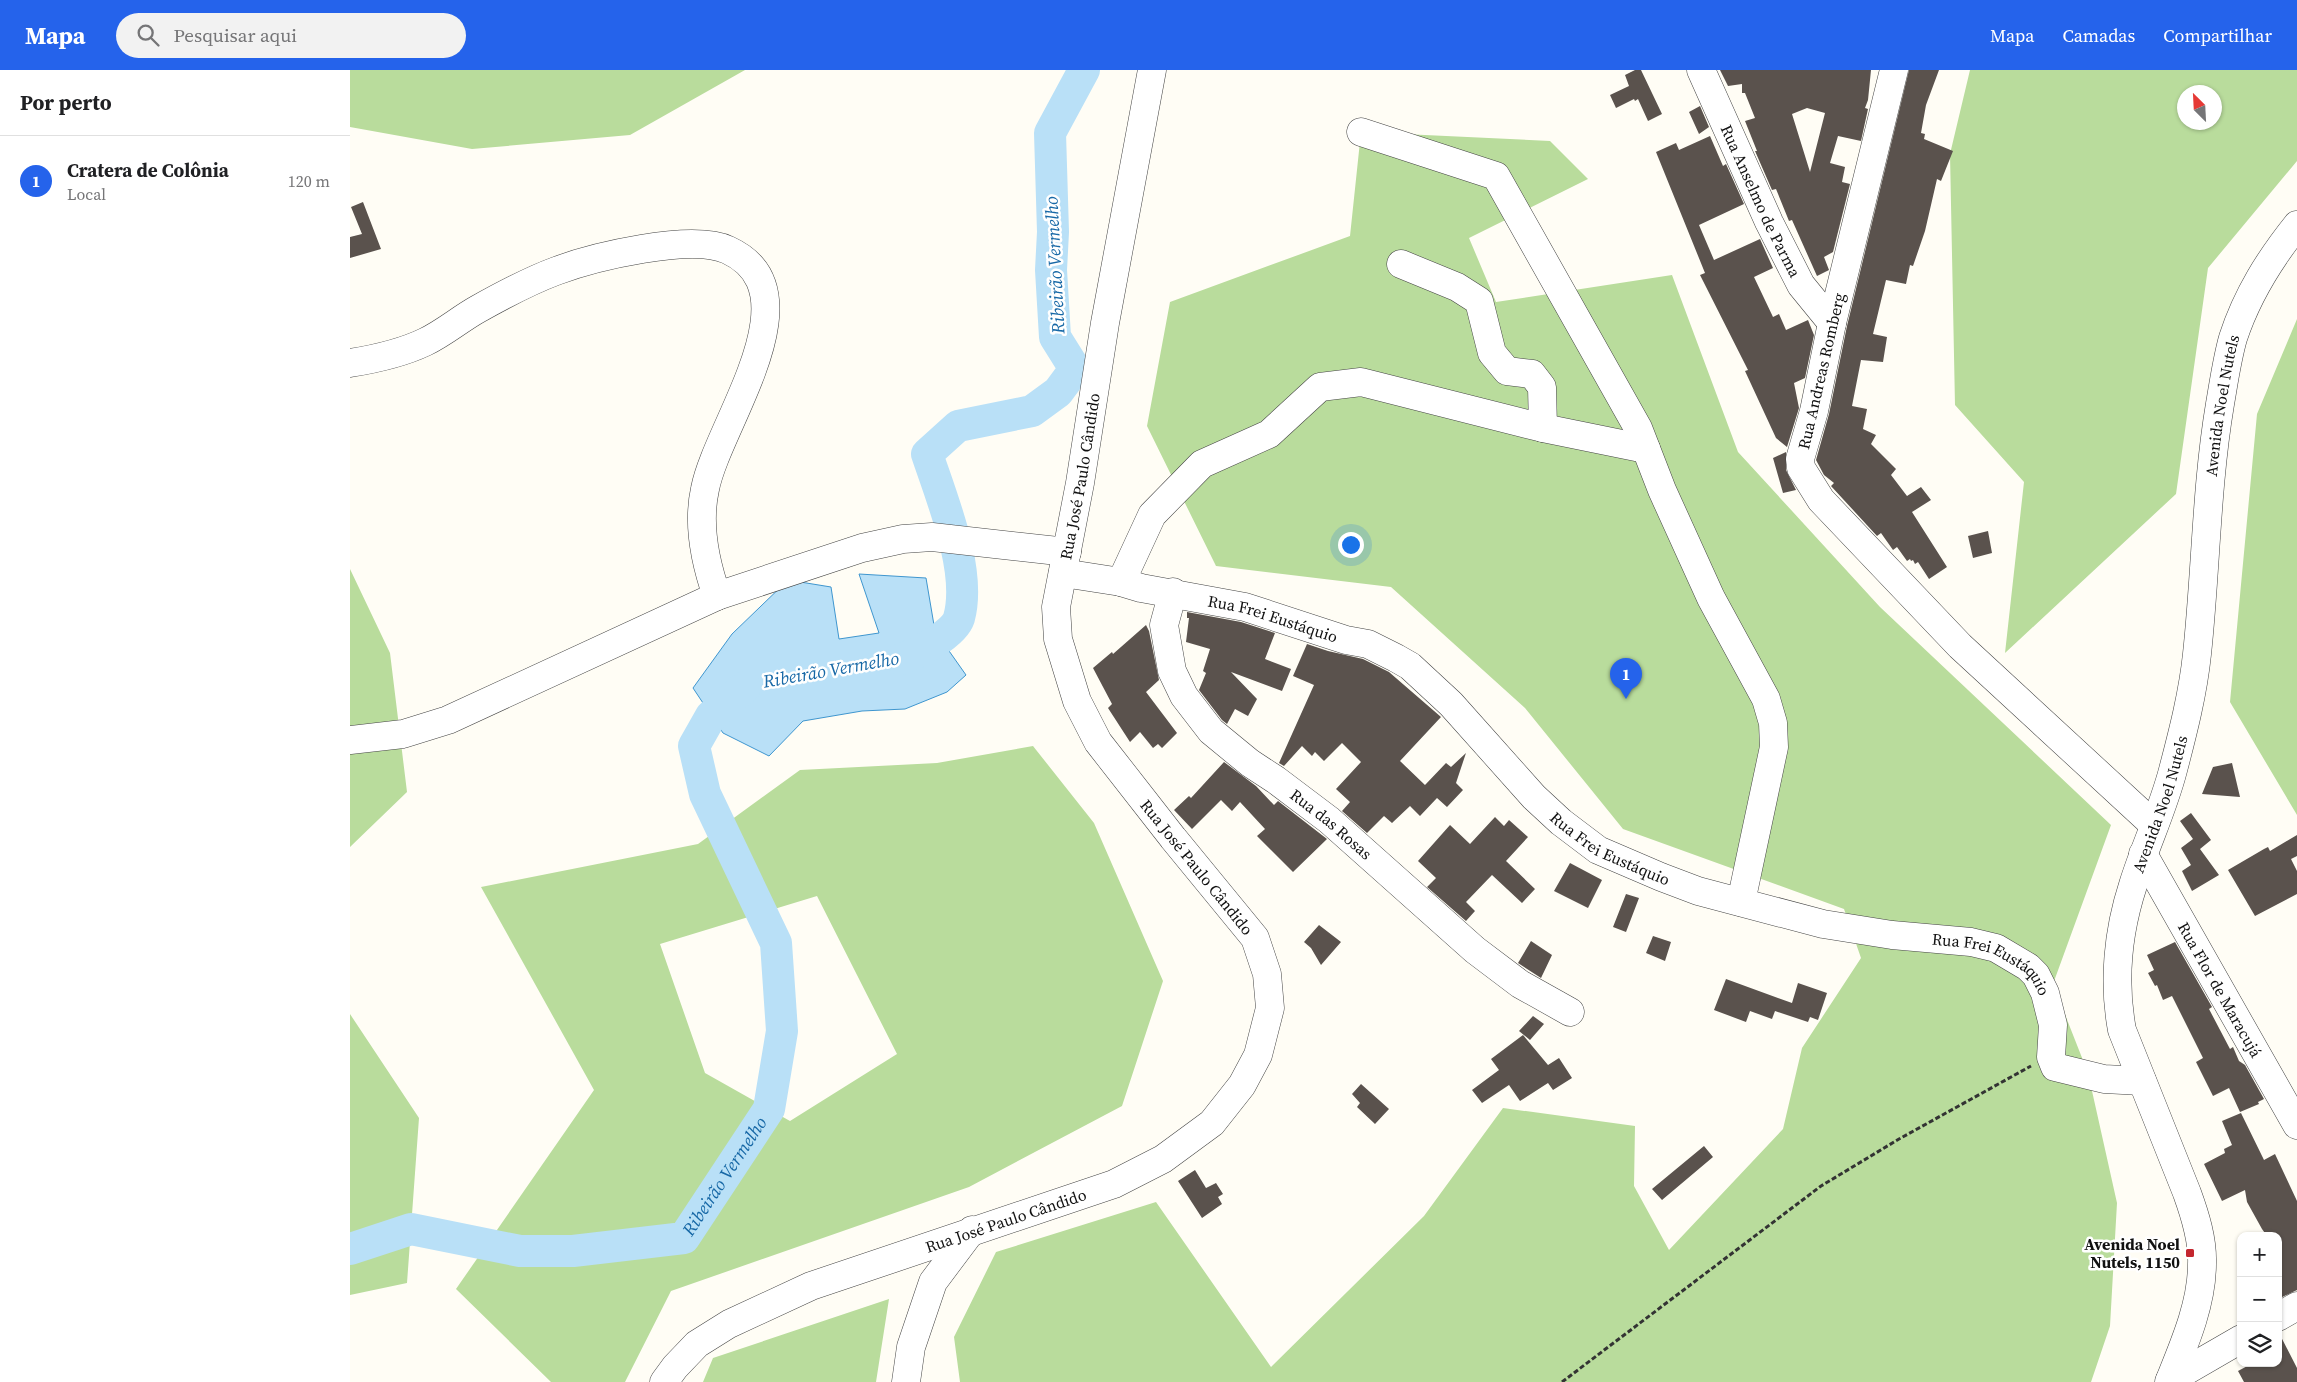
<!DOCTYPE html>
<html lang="pt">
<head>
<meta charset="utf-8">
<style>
  body { margin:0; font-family:"Source Serif 4",serif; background:#f2f2f2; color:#202124 }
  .controls { position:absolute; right:15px; bottom:15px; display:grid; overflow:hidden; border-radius:10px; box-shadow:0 1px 4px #0004 }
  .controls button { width:45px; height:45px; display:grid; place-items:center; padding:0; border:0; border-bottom:1px solid #e0e0e0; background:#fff; color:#202124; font:25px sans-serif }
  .compass { position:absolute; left:1827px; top:15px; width:45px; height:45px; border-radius:50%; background:#fff; box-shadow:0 1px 4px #0004; rotate:336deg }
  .you { position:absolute; left:1000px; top:474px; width:18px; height:18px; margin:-12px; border:4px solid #fff; border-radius:50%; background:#1a73e8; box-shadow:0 0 0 8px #1a73e833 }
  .badge { display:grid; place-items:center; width:32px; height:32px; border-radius:50%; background:#2563eb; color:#fff; font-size:16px; font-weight:700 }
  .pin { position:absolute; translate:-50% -41px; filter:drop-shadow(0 1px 2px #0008) }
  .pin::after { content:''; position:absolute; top:26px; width:18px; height:15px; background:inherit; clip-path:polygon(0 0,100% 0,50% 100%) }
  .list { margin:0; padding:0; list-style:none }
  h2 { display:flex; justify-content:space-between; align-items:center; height:65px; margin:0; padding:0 20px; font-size:21px }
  h2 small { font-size:16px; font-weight:400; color:#757577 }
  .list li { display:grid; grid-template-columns:32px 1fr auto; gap:15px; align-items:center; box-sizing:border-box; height:90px; padding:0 20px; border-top:1px solid #e0e0e0 }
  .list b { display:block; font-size:19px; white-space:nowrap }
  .list p { margin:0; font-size:16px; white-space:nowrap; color:#757577 }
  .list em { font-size:16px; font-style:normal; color:#757577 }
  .icon { flex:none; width:28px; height:28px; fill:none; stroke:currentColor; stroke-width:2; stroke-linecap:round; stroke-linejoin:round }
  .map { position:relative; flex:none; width:1947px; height:1312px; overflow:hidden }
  header { display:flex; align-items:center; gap:30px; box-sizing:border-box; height:70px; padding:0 25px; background:#2563eb; color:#fff }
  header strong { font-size:24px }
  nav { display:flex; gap:28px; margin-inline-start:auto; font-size:18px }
  .search { width:350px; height:45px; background:#f2f2f2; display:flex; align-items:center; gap:12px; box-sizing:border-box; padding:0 18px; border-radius:28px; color:#757577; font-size:19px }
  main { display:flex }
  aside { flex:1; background:#fff }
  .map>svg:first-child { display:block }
  .forest { fill:#b9dc9c; fill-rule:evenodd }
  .water { fill:#b9e0f7; stroke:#3f96cf }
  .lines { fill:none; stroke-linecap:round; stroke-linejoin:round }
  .river { stroke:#b9e0f7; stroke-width:32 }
  .building { fill:#5a524d; fill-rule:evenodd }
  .minor-casing { stroke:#444; stroke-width:29 }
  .path { stroke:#333; stroke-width:3; stroke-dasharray:5 2.5; stroke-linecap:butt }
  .minor { stroke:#fff; stroke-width:28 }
  .poi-dot { fill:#c4262e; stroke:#fff; stroke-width:2 }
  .labels { text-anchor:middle; stroke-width:5; stroke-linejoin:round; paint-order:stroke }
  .street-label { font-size:16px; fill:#111; stroke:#fff }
  .poi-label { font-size:16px; font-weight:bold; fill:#111; stroke:#fff; text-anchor:end }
  .water-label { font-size:18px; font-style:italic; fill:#1768a6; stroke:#fff }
</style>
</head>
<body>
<header>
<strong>Mapa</strong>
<div class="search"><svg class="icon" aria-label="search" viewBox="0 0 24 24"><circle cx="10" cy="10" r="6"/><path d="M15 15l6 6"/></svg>Pesquisar aqui</div>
<nav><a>Mapa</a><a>Camadas</a><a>Compartilhar</a></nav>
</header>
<main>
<aside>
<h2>Por perto<small></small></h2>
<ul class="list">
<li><span class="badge">1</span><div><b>Cratera de Colônia</b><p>Local</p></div><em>120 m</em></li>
</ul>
</aside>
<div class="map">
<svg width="1947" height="1312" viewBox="0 0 1947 1312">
  <rect width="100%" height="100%" fill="#fffdf5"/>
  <!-- forest -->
  <path class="forest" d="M0,0H395L280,65L122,79L0,57Z
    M1620,0H1947V91L1858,198L1826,424L1655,583L1674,412L1605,335L1600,84ZM1834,22H1864V52H1834Z
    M1011,62L1200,71L1238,109L1119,168L1146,232L1322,205L1388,382L1530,537L1761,755L1703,914L1738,1003L1767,1133L1760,1256L1741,1312H610L604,1267L646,1182L806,1132L921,1297L1074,1146L1153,1038L1285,1056L1284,1116L1319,1180L1433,1059L1452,978L1511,888L1494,839L1273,759L1175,638L1041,517L866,496L797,356L820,232L1000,166Z
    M1947,249V745L1880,632L1907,344Z
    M0,499L40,583L57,722L0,777Z
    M683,676L744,753L813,911L772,1036L619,1117L321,1221L275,1312H201L106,1219L244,1020L131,817L348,774L450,700L587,693ZM467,826L547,984L440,1051L355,1003L310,874Z
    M0,944L69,1048L57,1213L0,1225Z
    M539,1229L526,1312H353L363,1288Z"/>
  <!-- water -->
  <path class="water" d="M509,504L576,508L585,561L616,605L597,622L555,639L512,641L453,651L419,686L373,663L343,618L382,564L438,510L481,517L489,569L529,563Z"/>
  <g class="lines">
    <!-- river -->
    <g class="river">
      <path d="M551,589C567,584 604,564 609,548C622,501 592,429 577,384L608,356L682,341L708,322L725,299L705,267L701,200L703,162L700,63L734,0"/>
      <path id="s1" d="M0,1179L61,1159L170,1181H223L334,1168L419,1039L432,961L426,873L355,724L344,676L361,646L395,617"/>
    </g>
  </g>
  <!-- building -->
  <path class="building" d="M1285,0H1291L1312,44L1298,51L1288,29L1285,31L1284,29L1266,38L1260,25L1279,16L1275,5Z
    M1370,0H1521L1518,30L1515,38L1518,39L1511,71L1488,66L1480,93L1495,97L1492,112L1500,114L1483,182L1474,187L1479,200L1467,206L1442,150L1439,151L1426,119L1422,120L1405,81H1407L1395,51L1405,48L1395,23H1392V14L1378,16ZM1457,38L1475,43L1460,102L1442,44Z
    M1559,0H1589L1576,35L1571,63L1575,64L1574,69L1603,81L1591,111L1587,109L1575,161L1563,196L1560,195L1556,214L1536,210L1523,264L1537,267L1533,292L1511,290L1502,336L1517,339L1513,359L1526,365L1521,374L1546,399L1541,405L1557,426L1571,417L1581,430L1562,442L1597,497L1579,509L1568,492L1565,494L1563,490L1561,491L1560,489L1557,491L1547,477L1543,480L1531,463L1527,466L1481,416L1484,413L1474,405L1466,390L1479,344L1497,256Z
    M1350,36L1359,57L1349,64L1339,42Z
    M1360,66L1373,96L1376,94L1394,134L1349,155L1364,190L1410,169L1423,198L1404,207L1423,247L1429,244L1436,260L1458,250L1464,265L1455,308L1444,313L1449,338L1437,377L1426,368L1395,301L1398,300L1350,205L1355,203L1306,82L1326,73L1329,80Z
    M13,132L31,179L0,188V167L12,164L1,137Z
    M1436,382V400L1446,420L1433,423L1423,388Z
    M1638,461L1642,483L1623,488L1618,466Z
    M837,542L891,552L925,563L915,589L941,599L932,621L881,602L907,629L898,646L885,639L877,654L872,650L849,620L856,603L853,601L860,579L836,572L839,548H837Z
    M796,555L799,561L809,610L796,622L827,663L812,678L808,674L803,678L790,662L780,672L758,638L762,634L743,598L762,582L763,584Z
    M957,574L978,581L1013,589L1039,602L1091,647L1050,691L1075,715L1096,693L1101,697L1116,683L1106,713L1113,720L1097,737L1087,728L1070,746L1060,736L1042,753L1034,746L1017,763L992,741L1000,732L986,719L1011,692L992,673L974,691L965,682L962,686L952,676L934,696L929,693L964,615L943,606Z
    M874,692L906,716L924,735L928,731L977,769L943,802L907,766L915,759L890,732L882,741L871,730L842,759L824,740L839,726L841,728Z
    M1882,693L1890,727L1852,724L1863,697Z
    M1841,743L1861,770L1850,779L1869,805L1842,821L1832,801L1841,795L1831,778L1843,769L1830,751Z
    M1145,747L1154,756L1159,750L1178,767L1156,791L1185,819L1172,833L1142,805L1116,832L1125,841L1116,851L1077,817L1086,808L1068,791L1100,755L1120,774Z
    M1947,765V786L1941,789L1947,801V824L1905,846L1878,800L1914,779L1918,777L1920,781Z
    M1220,793L1252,810L1238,838L1204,821Z
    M1276,824L1289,828L1276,862L1263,857Z
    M969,855L991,872L971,895L961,878L954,872Z
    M1303,866L1321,872L1315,891L1296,883Z
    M1181,871L1202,885L1191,908L1168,893Z
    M1825,872L1862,937L1859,939L1880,979L1883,977L1889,991L1895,995L1914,1029L1908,1032L1909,1034L1890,1042L1879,1018L1863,1026L1846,992L1853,988L1822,926L1813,930L1807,915L1805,916L1798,903L1804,900L1797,885Z
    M1376,909L1442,933L1448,913L1477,923L1468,950L1460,947L1458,952L1425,941L1422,949L1400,941L1396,952L1364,940Z
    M1183,946L1194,954L1180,970L1169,961Z
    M1173,965L1198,995L1209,988L1222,1008L1203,1020L1198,1013L1170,1031L1159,1015L1132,1033L1122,1020L1149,1000L1141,989Z
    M1011,1014L1039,1039L1025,1054L1007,1037L1010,1033L1002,1024Z
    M1891,1043L1914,1090L1925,1084L1947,1131V1220L1928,1229V1166H1917L1912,1159L1897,1132L1895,1120L1872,1131L1854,1094L1875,1083L1874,1079L1882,1075L1872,1051Z
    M1354,1076L1363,1087L1312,1130L1302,1119Z
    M845,1100L856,1118L866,1113L873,1124L868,1127L872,1134L852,1148L828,1111Z
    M1929,1263L1947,1298V1312H1894L1888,1301L1903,1293H1928Z"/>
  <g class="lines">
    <defs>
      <g id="minor">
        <path id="s2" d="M1351,0L1419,152L1451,215L1482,253"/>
        <path d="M1544,0L1482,253L1464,341L1450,389L1451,398L1471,430L1610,576L1804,755"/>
        <path d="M1011,62L1146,106L1288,358L1312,420L1361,528L1416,629L1423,653L1424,677L1391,832"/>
        <path d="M0,293C25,289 52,283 75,272C94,263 110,249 128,239C153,225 179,211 206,201C243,187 342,163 378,180C469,222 367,355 355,419C347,455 355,492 367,526"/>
        <path d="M1193,358L1296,379"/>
        <path id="s3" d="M713,503L771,512L791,518L895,537L996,570L1018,574L1046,588L1060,596L1101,634L1184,727L1211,752L1248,780L1311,807L1348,821L1473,854L1542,865L1621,872L1646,878L1678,897L1686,905L1695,923L1703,955L1701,987L1705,997L1754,1009L1792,1011"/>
        <path d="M771,512L802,445L852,394L919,364L970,317L1011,312L1193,358L1192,317L1182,304L1157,301L1142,283L1129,231L1107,217L1051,194"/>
        <path id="s4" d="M823,522L814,555L822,601L834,626L861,661L900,693L926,710L979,750L1125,880L1170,914L1220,942"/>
        <path d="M0,670L53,664L98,650L367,526L512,478L553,469L582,467L717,482"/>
        <path id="s5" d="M1793,784L1947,1055"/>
        <path d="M1928,1247L1947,1236"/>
        <path d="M1820,1310L1891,1269"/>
        <path id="s6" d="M314,1312L325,1297L347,1274L379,1254L461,1216L764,1114L813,1089L862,1053L892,1015L908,985L920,938L917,904L905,868L823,768L748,672L727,631L708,569L706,537L730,413L755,253L802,0"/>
        <path d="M556,1312L561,1277L583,1212L622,1160"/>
        <path id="s7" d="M1819,1312C1834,1275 1852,1234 1852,1194C1853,1170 1845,1145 1837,1123L1772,960C1763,912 1768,861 1783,815C1795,776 1813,739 1823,700C1833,662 1843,623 1847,584C1856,501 1856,417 1870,334C1874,311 1877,289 1883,268C1897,225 1919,190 1947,155"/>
      </g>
    </defs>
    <!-- minor casing -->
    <use href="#minor" class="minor-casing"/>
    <!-- path -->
    <path class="path" d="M1212,1312L1471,1116L1549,1069L1681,996"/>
    <!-- minor -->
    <use href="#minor" class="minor"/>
  </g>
  <!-- markers -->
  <rect class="poi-dot" x="1835" y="1178" width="10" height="10" rx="2.5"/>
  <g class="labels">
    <!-- street labels -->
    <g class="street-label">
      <text dy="6" stroke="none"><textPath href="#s2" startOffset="144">Rua Anselmo de Parma</textPath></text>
      <text transform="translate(1471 301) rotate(-77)" y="6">Rua Andreas Romberg</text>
      <text dy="6" stroke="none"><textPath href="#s7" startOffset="1009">Avenida Noel Nutels</textPath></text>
      <text dy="6" stroke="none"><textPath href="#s6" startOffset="1344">Rua José Paulo Cândido</textPath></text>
      <text dy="6" stroke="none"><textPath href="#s3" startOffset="215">Rua Frei Eustáquio</textPath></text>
      <text dy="6" stroke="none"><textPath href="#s7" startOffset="604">Avenida Noel Nutels</textPath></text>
      <text dy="6" stroke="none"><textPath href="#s4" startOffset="305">Rua das Rosas</textPath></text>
      <text dy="6" stroke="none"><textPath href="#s3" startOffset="635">Rua Frei Eustáquio</textPath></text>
      <text transform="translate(847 797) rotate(51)" y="6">Rua José Paulo Cândido</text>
      <text dy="6" stroke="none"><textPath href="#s3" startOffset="1040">Rua Frei Eustáquio</textPath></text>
      <text dy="6" stroke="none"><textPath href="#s5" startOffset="156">Rua Flor de Maracujá</textPath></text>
      <text dy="6" stroke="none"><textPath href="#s6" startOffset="384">Rua José Paulo Cândido</textPath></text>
    </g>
    <!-- poi labels -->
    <g class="poi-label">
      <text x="1830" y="1180">Avenida Noel<tspan x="1830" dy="18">Nutels, 1150</tspan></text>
    </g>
    <!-- water labels -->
    <g class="water-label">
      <text transform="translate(705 195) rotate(-93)" y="6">Ribeirão Vermelho</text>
      <text transform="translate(481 600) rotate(-10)" y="6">Ribeirão Vermelho</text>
      <text dy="6" stroke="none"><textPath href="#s1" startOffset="414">Ribeirão Vermelho</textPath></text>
    </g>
  </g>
</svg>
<div class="controls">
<button>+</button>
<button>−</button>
<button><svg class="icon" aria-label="layers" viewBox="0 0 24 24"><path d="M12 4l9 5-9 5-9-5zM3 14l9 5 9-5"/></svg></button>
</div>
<svg class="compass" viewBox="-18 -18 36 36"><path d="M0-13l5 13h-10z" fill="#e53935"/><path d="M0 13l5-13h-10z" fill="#757577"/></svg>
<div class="you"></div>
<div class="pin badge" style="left:1276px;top:629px">1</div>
</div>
</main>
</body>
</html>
